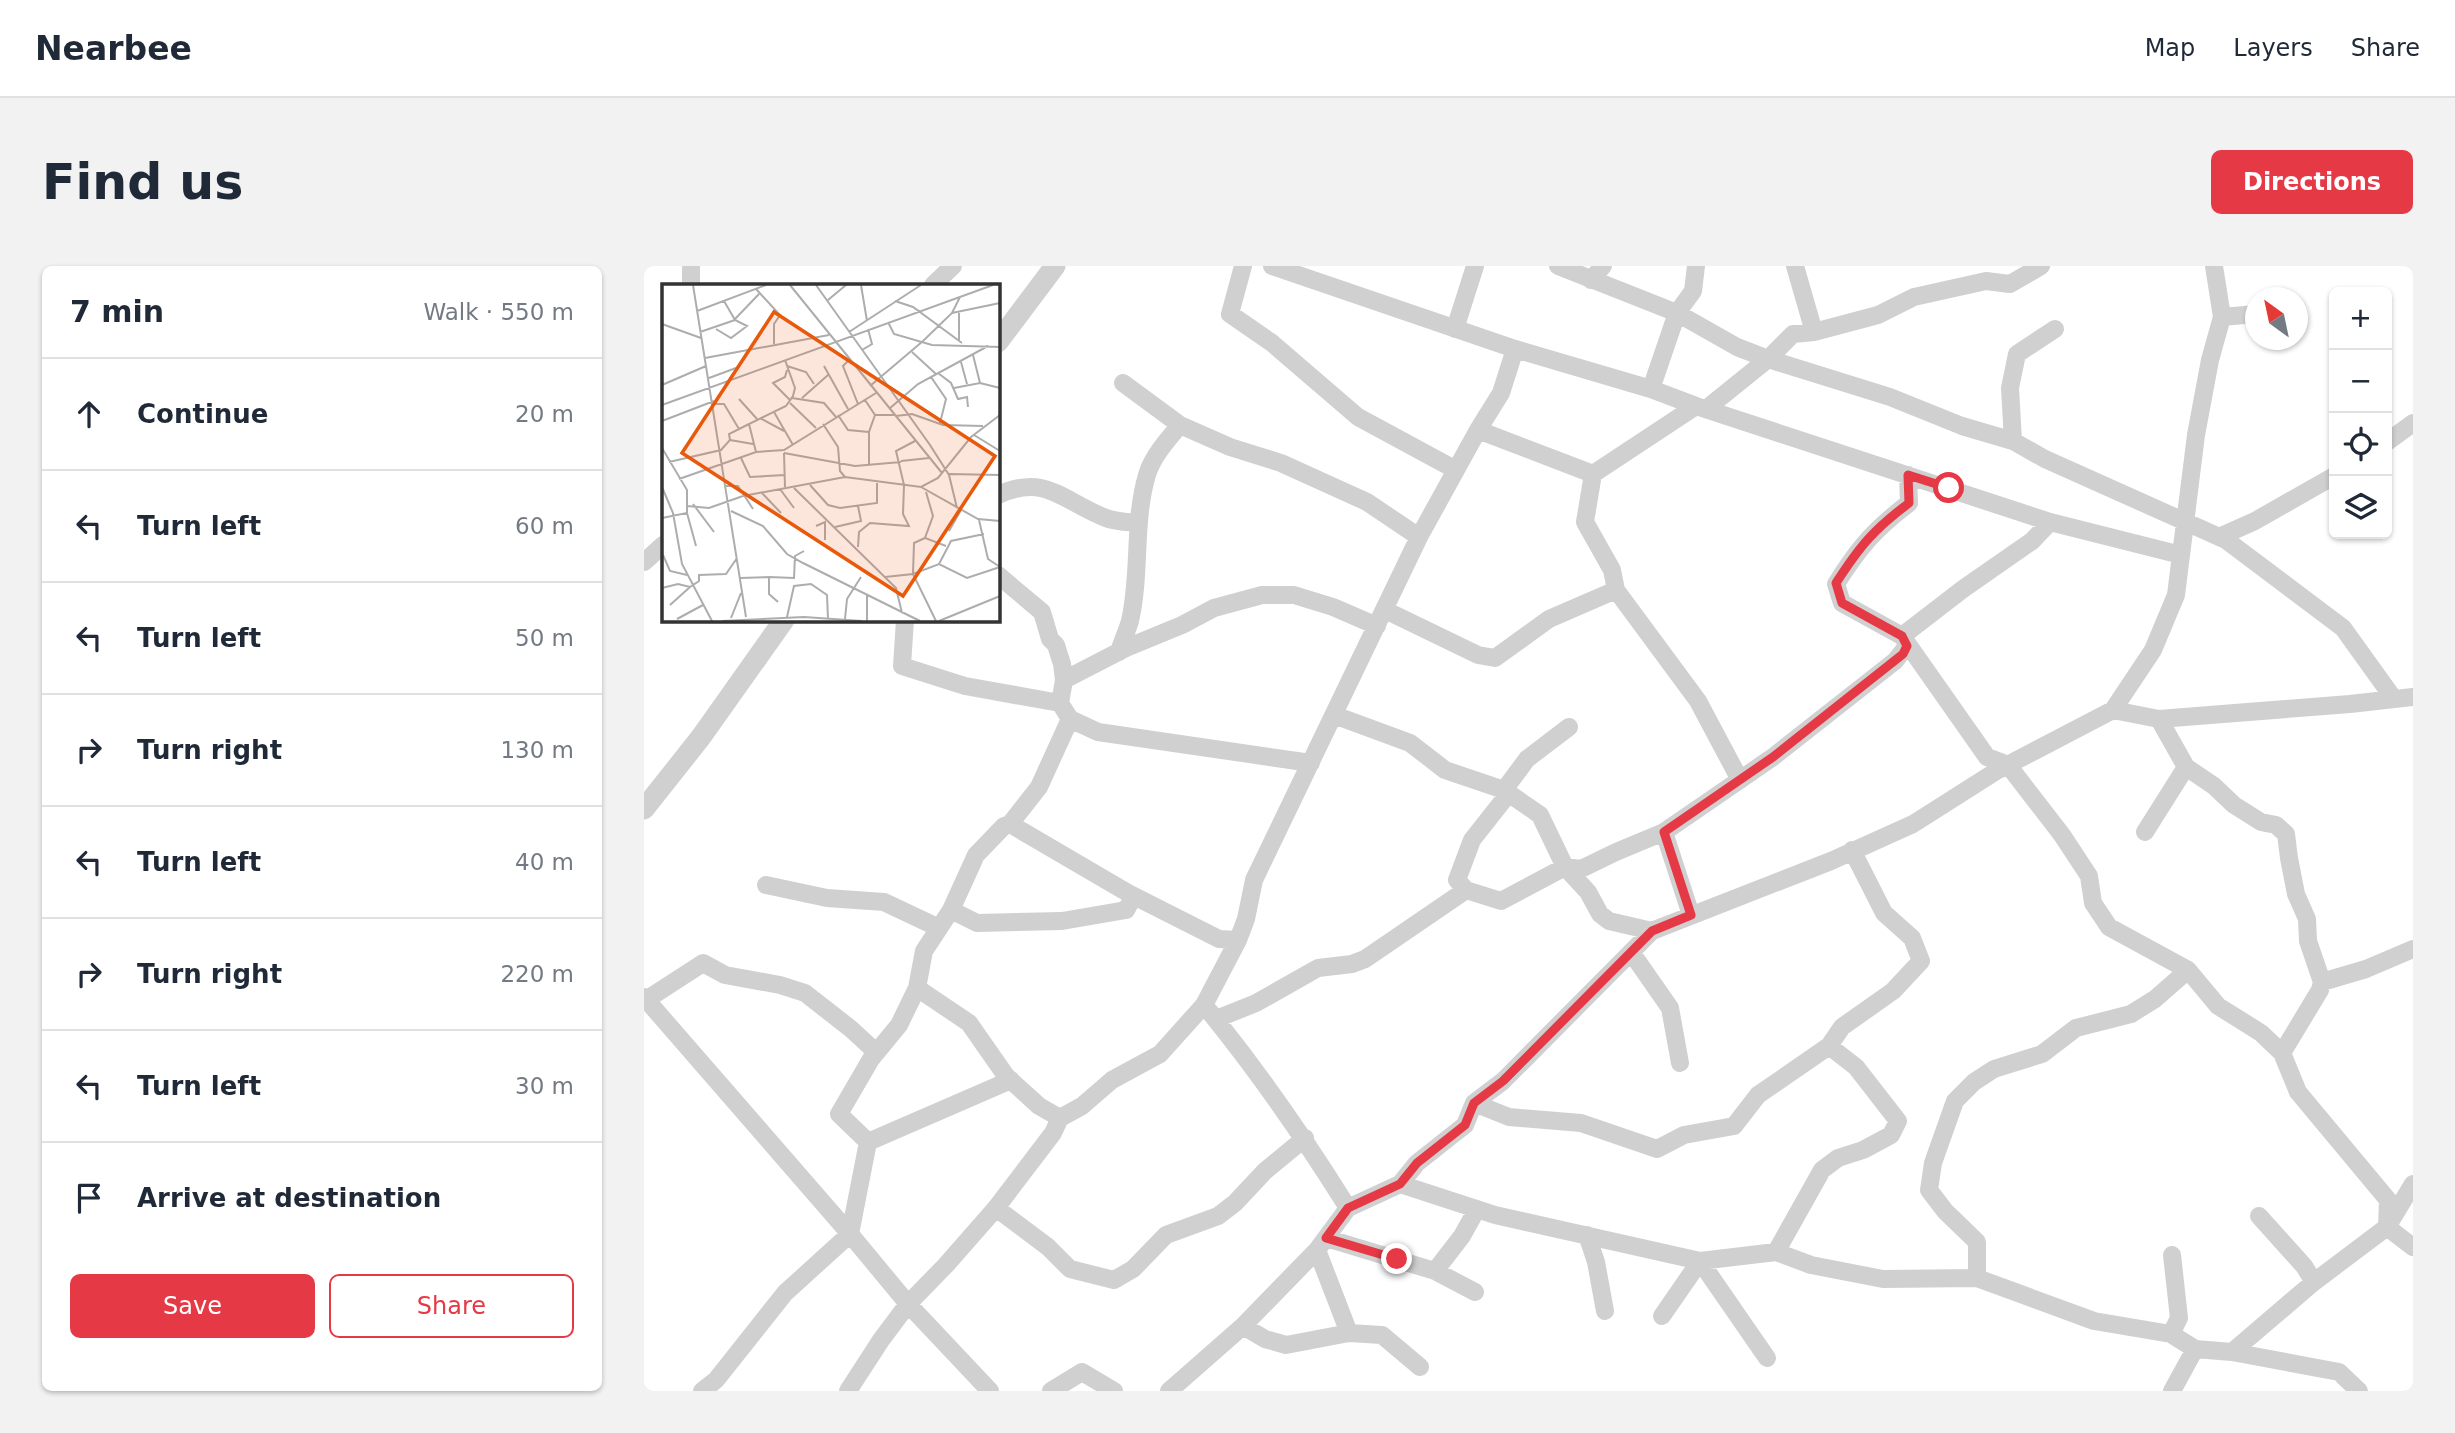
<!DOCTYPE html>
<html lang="en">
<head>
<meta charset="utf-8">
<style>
  body { margin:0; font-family:"DejaVu Sans",sans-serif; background:#f2f2f3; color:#1f2937 }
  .controls { position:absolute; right:21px; top:21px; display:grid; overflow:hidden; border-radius:10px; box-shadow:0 2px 5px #0004 }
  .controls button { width:63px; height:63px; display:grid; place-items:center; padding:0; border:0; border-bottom:2px solid #e0e1e3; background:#fff; color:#1f2937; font:35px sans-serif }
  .compass { position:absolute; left:1601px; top:21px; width:63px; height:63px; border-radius:50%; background:#fff; box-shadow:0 2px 5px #0004; rotate:327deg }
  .stop { position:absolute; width:21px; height:21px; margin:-16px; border:5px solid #e63946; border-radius:50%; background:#fff }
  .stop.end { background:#e63946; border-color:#fff; box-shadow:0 2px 7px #0008 }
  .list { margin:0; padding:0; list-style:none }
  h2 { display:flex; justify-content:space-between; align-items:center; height:91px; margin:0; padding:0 28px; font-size:30px }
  h2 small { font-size:23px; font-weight:400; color:#747a83 }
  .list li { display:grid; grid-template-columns:46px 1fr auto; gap:21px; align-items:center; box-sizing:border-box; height:112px; padding:0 28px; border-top:2px solid #e0e1e3 }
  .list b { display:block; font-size:26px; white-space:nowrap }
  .list em { font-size:23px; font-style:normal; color:#747a83 }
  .actions { display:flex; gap:14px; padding:21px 28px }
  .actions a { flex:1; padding:16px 0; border:2px solid #e63946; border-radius:10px; text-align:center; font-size:24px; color:#e63946 }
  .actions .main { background:#e63946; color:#fff }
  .icon { flex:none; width:38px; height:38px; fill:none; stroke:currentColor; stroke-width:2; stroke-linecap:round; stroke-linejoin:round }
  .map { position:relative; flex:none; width:1769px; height:1125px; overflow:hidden; border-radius:10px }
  header { display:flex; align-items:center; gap:42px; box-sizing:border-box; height:98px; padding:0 35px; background:#fff; border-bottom:2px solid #e0e1e3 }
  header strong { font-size:33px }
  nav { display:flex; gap:38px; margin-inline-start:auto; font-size:24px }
  .intro { display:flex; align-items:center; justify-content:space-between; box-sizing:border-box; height:168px; padding:0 42px }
  h1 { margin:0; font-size:49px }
  .button { padding:18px 32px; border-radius:10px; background:#e63946; color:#fff; font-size:24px; font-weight:700 }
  main { display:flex; gap:42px; padding:0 42px }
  aside { flex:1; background:#fff; border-radius:10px; box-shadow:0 2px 5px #0004 }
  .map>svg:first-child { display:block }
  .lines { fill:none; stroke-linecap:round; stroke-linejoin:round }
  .minor { stroke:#d0d0d0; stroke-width:18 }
  .tertiary { stroke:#d0d0d0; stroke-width:21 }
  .route { stroke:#e63946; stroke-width:9 }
  .inset-road { fill:none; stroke:#adadad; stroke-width:2 }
  .view { fill:#e8590c; fill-opacity:0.15; stroke:#e8590c; stroke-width:3.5 }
  .inset-edge { fill:none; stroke:#333; stroke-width:3.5 }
</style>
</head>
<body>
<header>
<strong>Nearbee</strong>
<nav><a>Map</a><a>Layers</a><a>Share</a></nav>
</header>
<div class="intro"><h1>Find us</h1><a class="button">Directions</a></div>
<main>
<aside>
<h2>7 min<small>Walk · 550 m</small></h2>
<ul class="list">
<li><svg class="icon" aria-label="ahead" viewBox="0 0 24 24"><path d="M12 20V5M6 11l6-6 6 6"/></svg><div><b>Continue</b></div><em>20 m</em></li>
<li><svg class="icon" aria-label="left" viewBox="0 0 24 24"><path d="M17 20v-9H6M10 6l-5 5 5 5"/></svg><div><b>Turn left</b></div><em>60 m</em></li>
<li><svg class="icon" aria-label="left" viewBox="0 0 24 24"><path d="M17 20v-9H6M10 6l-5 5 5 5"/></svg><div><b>Turn left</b></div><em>50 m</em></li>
<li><svg class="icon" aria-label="right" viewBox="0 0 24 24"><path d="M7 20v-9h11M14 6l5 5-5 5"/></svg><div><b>Turn right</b></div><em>130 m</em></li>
<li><svg class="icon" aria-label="left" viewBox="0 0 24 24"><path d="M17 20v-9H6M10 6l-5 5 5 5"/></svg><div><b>Turn left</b></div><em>40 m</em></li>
<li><svg class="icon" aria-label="right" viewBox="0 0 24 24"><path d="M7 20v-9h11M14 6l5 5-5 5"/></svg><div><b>Turn right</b></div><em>220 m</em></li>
<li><svg class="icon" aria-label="left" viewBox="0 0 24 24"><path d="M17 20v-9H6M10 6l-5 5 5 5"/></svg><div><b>Turn left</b></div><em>30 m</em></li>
<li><svg class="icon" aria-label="arrive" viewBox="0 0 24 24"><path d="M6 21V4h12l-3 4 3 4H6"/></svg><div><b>Arrive at destination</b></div></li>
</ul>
<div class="actions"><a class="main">Save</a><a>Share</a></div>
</aside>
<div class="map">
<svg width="1769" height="1125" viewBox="0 0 1769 1125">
  <rect width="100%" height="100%" fill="#fff"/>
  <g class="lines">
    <!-- minor -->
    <path class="minor" d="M47,0V19
      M599,0L586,48L628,77L714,151L812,204
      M628,0L871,83L1007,123L1052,140L1406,256L1537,289
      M914,0L1033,47L1093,81L1124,93L1246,131L1318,160L1369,175L1401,193L1582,274L1699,362L1750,433
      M1151,0L1170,66
      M947,14L959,0
      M289,19L309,0
      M1578,51L1612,48
      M811,63L831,0
      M479,117L536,159L586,181L637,197L723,236L775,271
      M1007,123L1033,47L1049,25L1052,0
      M1062,143L1124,93L1149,68L1170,66L1234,49L1270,31L1342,15L1366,18L1397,0
      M834,164L949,208L1052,140
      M1369,175L1366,122L1373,88L1411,63
      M1743,176L1769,157
      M949,208L941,256L968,304L972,324L1054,435L1096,514
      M1264,209L1265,237C1231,263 1215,281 1192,318L1198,337L1258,370L1343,491L1364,499L1418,569L1445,610L1449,637L1465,661L1544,704L1511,733L1487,748L1432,762L1398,788L1350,803L1330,816L1311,835L1289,897L1285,924L1301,945L1333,976V1012
      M354,229C402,207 418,235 462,252C472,256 484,256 495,257
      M1575,271L1611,255L1690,210
      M0,296L19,279
      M354,309L398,346L406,373L412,379L418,398L420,414L416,437L426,453L395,521L366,558L360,560L332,589L307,644L280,685L273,722L325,757L362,810L395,840L416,852
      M741,344L834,389L851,392L905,353L972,324
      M261,354L258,400L321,420L416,437
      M1258,370L1319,323L1388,275L1406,256
      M475,386C478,376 483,365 486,355C497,307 489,256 503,209C508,191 524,173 536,159
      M420,414L482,382L538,359L570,342L618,329H650L689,341L733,360
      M1469,444L1515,453L1706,438L1769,431
      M690,449L766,477L801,504L860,524L896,549L921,601L944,626L956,648L965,655L1008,665
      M426,453L454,466L667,497
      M1515,453L1542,501L1570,520L1590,539L1617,556L1632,559L1642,568L1645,592L1652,628L1663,653L1664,675L1678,716L1722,703L1769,683
      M860,524L883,493L925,461
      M366,558L484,627L575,673L594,674
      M1020,566L1047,649
      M1501,566L1542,501
      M122,619L183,632L240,636L295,662
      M822,624L813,614L828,574L865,527
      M307,644L333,657L418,655L482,644L490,630
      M987,686L1026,742L1036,797
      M1544,704L1574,740L1617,767L1638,787
      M1678,716L1676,724L1638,787L1654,826L1744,934L1743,961
      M0,731L206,968L264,1038L346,1125
      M2,734L59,697L81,709L136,719L161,727L207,763L232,786
      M565,745C616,808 661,873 704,942
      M572,753L612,737L674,702L708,698L721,693L822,624L857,635L921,601L937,603L972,586L1020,566L1129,491L1251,395L1263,380
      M830,837L865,851L937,857L1013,883L1040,869L1090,860L1114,829L1185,780L1198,761L1249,725L1277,695L1268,672L1240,647L1208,584
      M224,876L367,814
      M756,918L851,949L1056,995L1132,986L1167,999L1239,1013L1333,1012L1450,1055L1527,1068L1551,1083L1588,1086L1695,1106L1715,1125
      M352,942L404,981L426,1003L470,1014L489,1003L522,969L574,950L591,937L621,905L661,872
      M1615,950L1660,1000L1670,1016
      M1743,961L1769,981
      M943,969L952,996L961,1045
      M682,972L791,1005L831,1026
      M673,984L705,1067
      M1132,986L1178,904L1194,892L1219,884L1247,869L1254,855L1212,801L1185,780
      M791,1005L818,970L833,943
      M1018,1050L1056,995L1123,1092
      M599,1060L621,1073L642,1079L705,1067L738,1069L776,1101
      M1527,1068L1535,1052L1528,989
      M1588,1086L1670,1016L1743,961L1769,918
      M58,1125L72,1114L141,1027L206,968L224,876L195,848L227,793L255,759L273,722
      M204,1125L237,1074L264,1038L302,999L352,942L409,867L416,852L438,840L468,814L516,788L560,739L594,674L602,653L610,614L775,271L834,164L857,127L871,83
      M407,1125L438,1106L470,1125
      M525,1125L599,1060L673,984L704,942L756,918L773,897L821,859L830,837L859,815L1008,665L1187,595L1269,558L1354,504L1469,444L1509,384L1532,329L1552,169L1566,94L1578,51L1570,0
      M1528,1125L1551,1083"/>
    <!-- tertiary -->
    <path class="tertiary" d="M354,76L411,0
      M0,543L57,471L140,354"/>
  </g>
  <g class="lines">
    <!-- route -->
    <path class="route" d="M753,993L682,972L704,942L756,918L773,897L821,859L830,837L859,815L1008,665L1047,649L1020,566L1129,491L1259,388L1263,380L1258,370L1198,337L1192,317C1216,280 1229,264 1265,237L1264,209L1305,222"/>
  </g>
  <!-- overview -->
  <g transform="translate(18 18)">
    <rect width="338" height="338" fill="#fff"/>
    <path class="inset-road" d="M31,1L84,333M128,1L280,189M154,1L268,161L287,191L295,224M199,1L205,37M94,5L118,31L112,40V60M166,16L184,1M233,17L251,23L300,59M35,27L104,1M290,29L338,19M297,29V56M73,35L97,10M226,38L232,50L270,61L338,63M0,40L39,54M54,45L69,54L85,42L73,36L62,17M38,48L73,36M187,48L259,1M200,66L210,60L206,45M250,68L274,90M311,71L318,99M43,74L167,51M187,76L181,82L196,120M299,78L305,100M125,82L144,88L152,100M162,82L186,125M125,86L123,93L111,99L128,116M276,89L289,99L296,115L305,113L306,123M269,93L284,115L278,139M47,94L74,84M0,101L44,82M208,102L261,57L290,29L298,13M292,104L318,99L338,104M130,114L162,119L174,133M140,114L166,91M77,115L95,135M203,116L213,131H232M128,119L154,144M52,120H62L77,145M0,121L331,1M227,125L256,100L326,62M112,128L131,161M176,131L186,146L207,148M234,132L250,130L281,141L321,142M98,134L122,147M0,137L52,117M161,140L176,163L178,187L183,193M312,151L338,167M68,156L91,160M0,164L25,206V229L0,234M94,168L87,140L124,122L131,112L133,104L123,76M122,169L193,182L239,178M122,169L123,203M79,174L88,193L123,191M239,177L267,174M7,178L59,166L68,156L67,150L87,140M207,181V148L213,131M287,190L338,191M17,195L94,168L122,166L214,109M148,201L166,221L178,224L215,219V199M64,202H76L91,225M0,203L11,229L20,280L50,337M259,203L316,235L338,237M132,204L234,304L240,329M118,205L132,224M264,208L271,232L263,254L284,262M100,209L119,229M31,220L52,248M25,222L47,224L81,212L183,193L259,203L276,194L309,153L338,131M69,227L101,242L125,270L141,279L258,337M25,229L34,262M317,236L326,275L338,283M154,242L163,238V256M173,243L199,237L196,222M287,247L299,226M263,254L252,259L251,290L274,337M196,263L197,248L208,239L247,242L241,230L242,201L234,167L253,157M1,271L8,287L25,291M277,280L289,257L322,250M107,293L132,294L133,272L142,267M223,293L251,290L277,280L305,294L338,283M78,294L107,293V310L116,318M0,304L16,300L28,303L37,297V291L64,290L75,274M8,321L28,303M125,333L132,302L149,300L165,311L166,335M69,334L79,309M15,335L41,321M183,335L185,315L199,293M60,337L142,333L200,337M205,337V311M277,337L338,312"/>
    <path class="view" d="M112,28L333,172L241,312L20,169Z"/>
    <rect width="338" height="338" class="inset-edge"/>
  </g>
</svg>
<div class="controls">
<button>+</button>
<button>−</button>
<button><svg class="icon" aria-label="locate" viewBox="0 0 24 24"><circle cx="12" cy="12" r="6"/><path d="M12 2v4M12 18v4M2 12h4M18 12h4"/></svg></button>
<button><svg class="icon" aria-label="layers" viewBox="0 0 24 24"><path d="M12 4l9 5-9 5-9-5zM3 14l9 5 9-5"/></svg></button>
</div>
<svg class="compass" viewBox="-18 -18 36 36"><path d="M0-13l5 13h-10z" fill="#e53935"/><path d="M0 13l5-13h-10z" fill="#747a83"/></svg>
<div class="stop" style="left:1305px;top:222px"></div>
<div class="stop end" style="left:753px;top:993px"></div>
</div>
</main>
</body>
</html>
